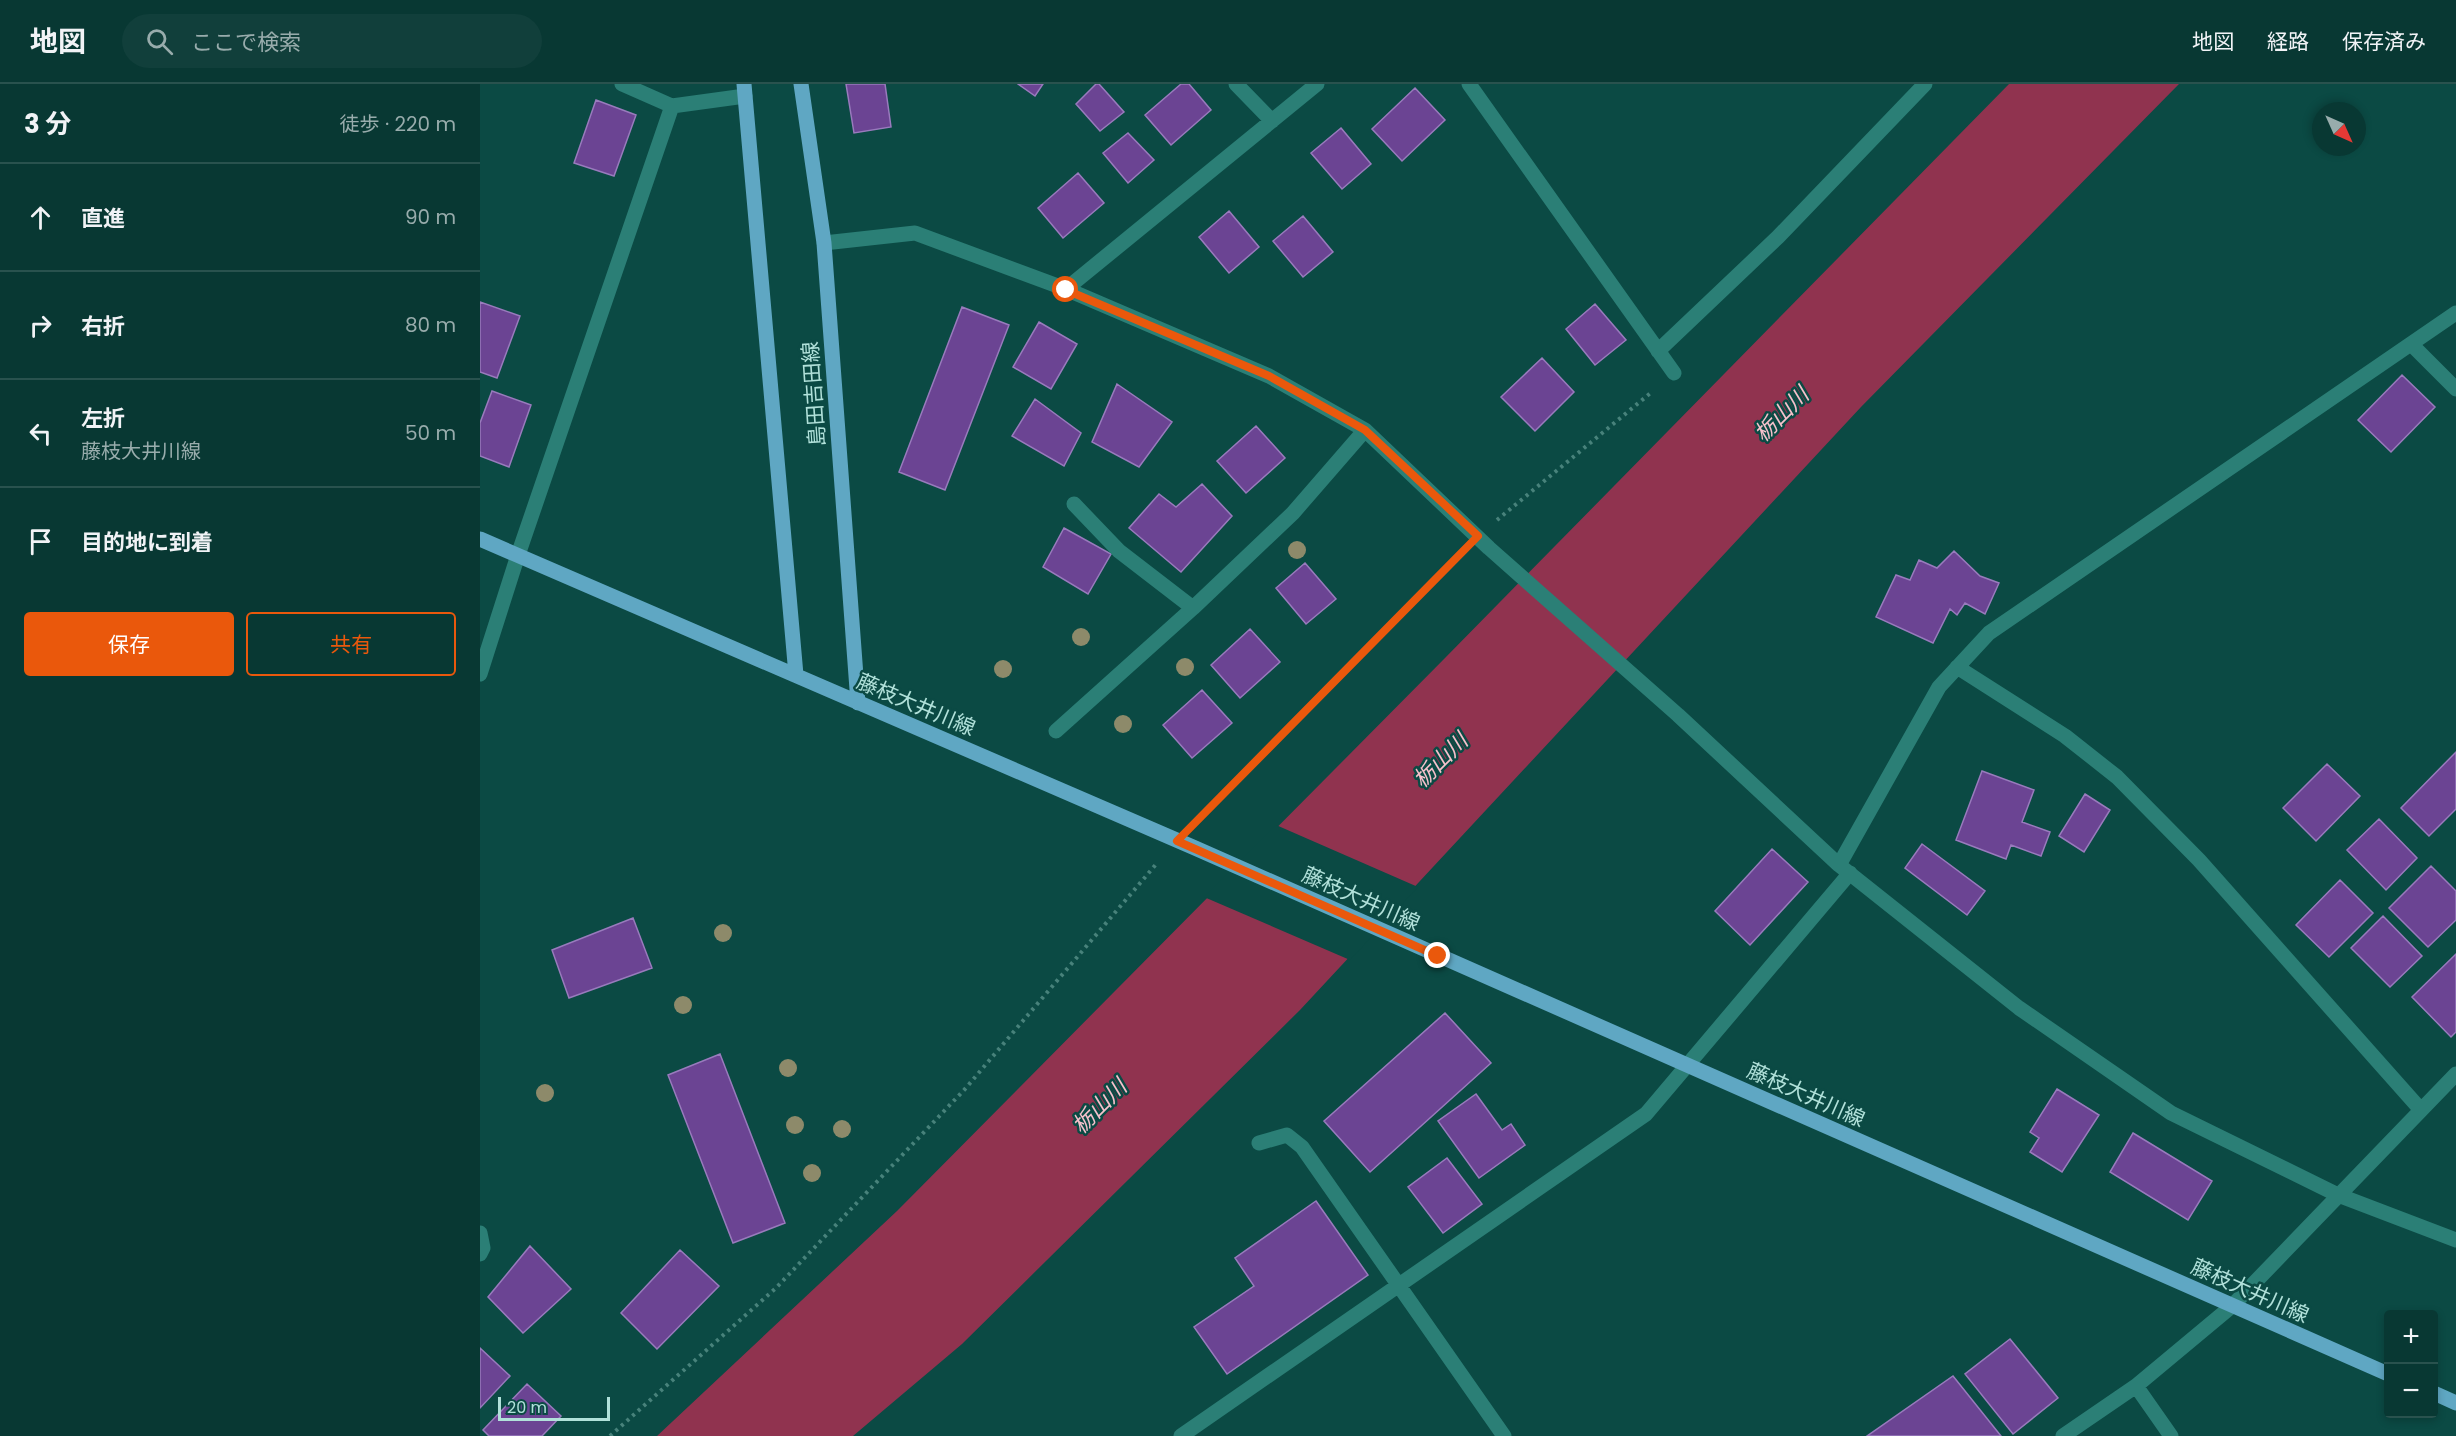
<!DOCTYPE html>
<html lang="ja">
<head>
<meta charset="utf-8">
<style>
  body { margin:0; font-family:Poppins,"Noto Sans JP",sans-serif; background:#113f3b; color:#f1f3f6 }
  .controls { position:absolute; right:18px; bottom:18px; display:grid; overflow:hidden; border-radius:6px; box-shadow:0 3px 9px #0003 }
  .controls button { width:54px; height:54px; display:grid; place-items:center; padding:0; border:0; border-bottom:2px solid #29524e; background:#083833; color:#f1f3f6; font:30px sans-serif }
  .compass { position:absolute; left:1832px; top:18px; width:54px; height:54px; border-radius:50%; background:#083833; box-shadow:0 3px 9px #0003; rotate:135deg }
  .scale { position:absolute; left:18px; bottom:15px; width:112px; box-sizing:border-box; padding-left:6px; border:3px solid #b1e1da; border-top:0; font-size:16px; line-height:21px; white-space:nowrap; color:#b1e1da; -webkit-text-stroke:4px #0b4a44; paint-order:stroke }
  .stop { position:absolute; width:18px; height:18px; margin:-14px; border:4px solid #ea580c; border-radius:50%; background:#fff }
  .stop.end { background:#ea580c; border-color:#fff; box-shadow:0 2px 6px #0008 }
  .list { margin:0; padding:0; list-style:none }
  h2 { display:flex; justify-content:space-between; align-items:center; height:78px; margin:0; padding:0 24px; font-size:26px }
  h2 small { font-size:20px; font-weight:400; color:#98acac }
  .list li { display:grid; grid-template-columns:39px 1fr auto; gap:18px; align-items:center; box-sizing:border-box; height:108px; padding:0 24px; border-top:2px solid #29524e }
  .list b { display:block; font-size:22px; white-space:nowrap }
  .list p { margin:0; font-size:20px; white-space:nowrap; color:#98acac }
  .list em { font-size:20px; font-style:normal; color:#98acac }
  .actions { display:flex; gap:12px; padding:18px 24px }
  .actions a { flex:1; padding:14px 0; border:2px solid #ea580c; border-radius:6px; text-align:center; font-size:21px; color:#ea580c }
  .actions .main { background:#ea580c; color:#fff }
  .icon { flex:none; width:33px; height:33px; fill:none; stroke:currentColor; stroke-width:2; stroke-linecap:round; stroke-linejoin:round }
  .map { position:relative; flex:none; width:1976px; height:1352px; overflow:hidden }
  header { display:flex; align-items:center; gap:36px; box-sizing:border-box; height:84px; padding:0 30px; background:#083833; border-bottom:2px solid #29524e }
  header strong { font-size:28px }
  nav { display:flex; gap:33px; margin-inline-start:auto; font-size:21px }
  .search { width:420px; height:54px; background:#113f3b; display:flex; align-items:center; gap:15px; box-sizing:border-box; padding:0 21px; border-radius:33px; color:#98acac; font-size:22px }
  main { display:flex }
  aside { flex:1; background:#083833 }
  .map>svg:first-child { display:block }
  .water { fill:#90334f }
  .pier { fill:#0b4a44 }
  .building { fill:#6b4493; stroke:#997bbd; stroke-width:1.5 }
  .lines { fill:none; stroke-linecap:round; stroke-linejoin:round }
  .path { stroke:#48827b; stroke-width:4; stroke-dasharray:3 4.5; stroke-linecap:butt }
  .minor { stroke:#2b7f76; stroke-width:15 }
  .major { stroke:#5fa7c3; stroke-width:15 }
  .tree { fill:#8d8a6a }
  .route { stroke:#ea580c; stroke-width:8 }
  .labels { text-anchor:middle; stroke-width:5; stroke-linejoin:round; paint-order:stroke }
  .street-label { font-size:21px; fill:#b1e1da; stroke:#0b4a44 }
  .water-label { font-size:22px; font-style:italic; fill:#f7c1cc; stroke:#0b4a44 }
</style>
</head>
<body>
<header>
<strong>地図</strong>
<div class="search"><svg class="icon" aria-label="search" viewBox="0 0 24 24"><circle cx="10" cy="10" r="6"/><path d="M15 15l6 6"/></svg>ここで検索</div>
<nav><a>地図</a><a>経路</a><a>保存済み</a></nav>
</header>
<main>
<aside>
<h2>3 分<small>徒歩 · 220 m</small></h2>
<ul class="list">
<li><svg class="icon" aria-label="ahead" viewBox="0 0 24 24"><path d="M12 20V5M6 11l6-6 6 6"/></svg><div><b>直進</b></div><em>90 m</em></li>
<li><svg class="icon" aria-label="right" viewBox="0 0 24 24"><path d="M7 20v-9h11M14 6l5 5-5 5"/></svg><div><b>右折</b></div><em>80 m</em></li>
<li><svg class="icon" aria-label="left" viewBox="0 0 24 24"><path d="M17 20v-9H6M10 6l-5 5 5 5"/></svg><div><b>左折</b><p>藤枝大井川線</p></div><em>50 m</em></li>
<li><svg class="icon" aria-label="arrive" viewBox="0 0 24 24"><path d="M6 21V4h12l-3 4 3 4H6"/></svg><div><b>目的地に到着</b></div></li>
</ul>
<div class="actions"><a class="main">保存</a><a>共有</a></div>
</aside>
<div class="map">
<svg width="1976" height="1352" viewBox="0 0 1976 1352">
  <rect width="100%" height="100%" fill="#0b4a44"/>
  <!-- water -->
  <path class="water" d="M1529,0H1699L1381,323L820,926L482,1260L373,1352H177L417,1127L965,574Z"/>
  <!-- pier -->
  <path class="pier" d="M796,741L938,803L870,876L724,813Z"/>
  <!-- building -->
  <path class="building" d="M366,0H405L411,43L374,49Z
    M538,0H563L555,12Z
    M616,0H619L644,28L620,47L596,20Z
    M701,0H709L731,26L691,61L665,31Z
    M935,4L965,36L922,77L892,45Z
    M116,16L156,31L134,92L94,79Z
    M861,44L891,80L862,105L831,69Z
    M648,49L674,76L648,99L623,69Z
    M598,89L624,119L583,154L558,124Z
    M749,127L779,163L749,189L719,153Z
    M823,132L853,168L823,193L793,157Z
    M0,218L40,232L17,294L0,288Z
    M1115,220L1146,256L1115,281L1086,245Z
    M482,223L529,241L465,406L419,388Z
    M559,238L597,260L571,305L533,283Z
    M1062,274L1094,308L1055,347L1021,313Z
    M1922,291L1955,323L1911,368L1878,336Z
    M637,300L692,338L659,383L612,358Z
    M12,307L51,321L29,383L0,372V339Z
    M555,315L601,349L584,382L532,352Z
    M776,342L805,374L766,409L737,377Z
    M722,400L752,432L701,488L649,444L679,410L696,423Z
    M584,444L631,470L608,510L563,483Z
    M1474,467L1500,492L1519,499L1505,530L1485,519L1477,531L1470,525L1453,559L1396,533L1416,491L1430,496L1439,476L1457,484Z
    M825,479L856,515L826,540L796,504Z
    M770,545L800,578L760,614L731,581Z
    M722,606L752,639L712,674L683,641Z
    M1976,668V725L1949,752L1921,724Z
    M1847,680L1880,712L1836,757L1803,724Z
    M1502,687L1554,706L1542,738L1570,748L1561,772L1531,761L1526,775L1476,756Z
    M1605,710L1630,726L1604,768L1579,752Z
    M1899,735L1937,774L1906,806L1867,766Z
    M1442,760L1505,807L1487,831L1425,784Z
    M1292,765L1328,798L1270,861L1235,827Z
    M1951,782L1976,807V836L1948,863L1909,824Z
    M1860,796L1893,829L1849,873L1816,841Z
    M1903,832L1942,872L1910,903L1871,864Z
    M153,834L172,884L89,914L72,866Z
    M1976,870V948L1971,953L1932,913Z
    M965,929L1011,979L890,1088L844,1037Z
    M240,970L305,1139L253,1159L188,991Z
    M1577,1005L1619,1031L1582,1088L1550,1068L1559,1054L1550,1048Z
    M996,1010L1022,1046L1031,1040L1045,1061L999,1094L958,1037Z
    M1653,1049L1732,1097L1708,1136L1630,1088Z
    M967,1074L1002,1120L963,1149L928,1103Z
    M836,1117L888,1191L747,1290L714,1243L774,1202L755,1174Z
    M50,1162L91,1205L43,1249L8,1213Z
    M200,1166L239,1202L177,1265L141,1229Z
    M1530,1255L1578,1314L1533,1350L1485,1290Z
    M0,1264L30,1292L0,1324Z
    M1473,1292L1521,1352H1387Z
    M47,1300L81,1332L62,1352H9L3,1346Z"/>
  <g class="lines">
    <!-- path -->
    <path class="path" d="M1017,436L1173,307
      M718,735L979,471
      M130,1352L296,1204L485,1005L678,778"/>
    <!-- minor -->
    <path class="minor" d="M142,0L192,22L265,12
      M756,0L792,37
      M989,0L1194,289
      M344,159L435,149L586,205L789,292L885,346L1009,464L1198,631L1359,781L1539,924L1691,1029L1858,1111L1976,1156
      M586,205L837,0
      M1931,260L1976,305
      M1178,267L1298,153L1445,0
      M594,420L639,467L713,524
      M1477,583L1585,652L1637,693L1719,776L1941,1026
      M0,590L38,471L192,22
      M576,647L713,524L813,429L885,346
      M1359,781L1459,603L1509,549L1976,229
      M779,1059L807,1051L822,1063L1024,1352
      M0,1149L3,1164L0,1170
      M1656,1302L1691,1352
      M701,1352L1166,1030L1370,789
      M1583,1352L1656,1302L1752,1222L1976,990"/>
    <!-- major -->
    <path class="major" d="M264,0L316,591
      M321,0L344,159L378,619
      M0,455L715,764L1908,1290
      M1954,1309L1976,1319"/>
  </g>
  <!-- trees -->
  <g class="tree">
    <circle cx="817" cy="466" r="9"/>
    <circle cx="601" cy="553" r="9"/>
    <circle cx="705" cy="583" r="9"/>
    <circle cx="523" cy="585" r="9"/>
    <circle cx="643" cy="640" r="9"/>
    <circle cx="243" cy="849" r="9"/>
    <circle cx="203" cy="921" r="9"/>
    <circle cx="308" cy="984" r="9"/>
    <circle cx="65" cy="1009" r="9"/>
    <circle cx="315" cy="1041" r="9"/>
    <circle cx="362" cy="1045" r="9"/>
    <circle cx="332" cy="1089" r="9"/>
  </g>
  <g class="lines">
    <!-- route -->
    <path class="route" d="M586,206L789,292L885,346L998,452L697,757L958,872"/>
  </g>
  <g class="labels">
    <!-- street labels -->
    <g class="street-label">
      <text transform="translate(334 310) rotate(-94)" y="7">島田吉田線</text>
      <text transform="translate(436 621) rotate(23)" y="7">藤枝大井川線</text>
      <text transform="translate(881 815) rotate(24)" y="7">藤枝大井川線</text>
      <text transform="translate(1326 1011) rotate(24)" y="7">藤枝大井川線</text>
      <text transform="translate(1770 1207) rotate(24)" y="7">藤枝大井川線</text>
    </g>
    <!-- water labels -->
    <g class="water-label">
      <text transform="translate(1301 330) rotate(-45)" y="8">栃山川</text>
      <text transform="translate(960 676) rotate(-45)" y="8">栃山川</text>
      <text transform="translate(619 1022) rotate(-45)" y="8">栃山川</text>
    </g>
  </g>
</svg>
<div class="controls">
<button>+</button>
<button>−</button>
</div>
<svg class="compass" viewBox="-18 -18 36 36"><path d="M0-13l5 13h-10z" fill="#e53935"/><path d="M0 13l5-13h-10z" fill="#98acac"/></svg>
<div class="scale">20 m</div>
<div class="stop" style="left:586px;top:206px"></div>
<div class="stop end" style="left:958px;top:872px"></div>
</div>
</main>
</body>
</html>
